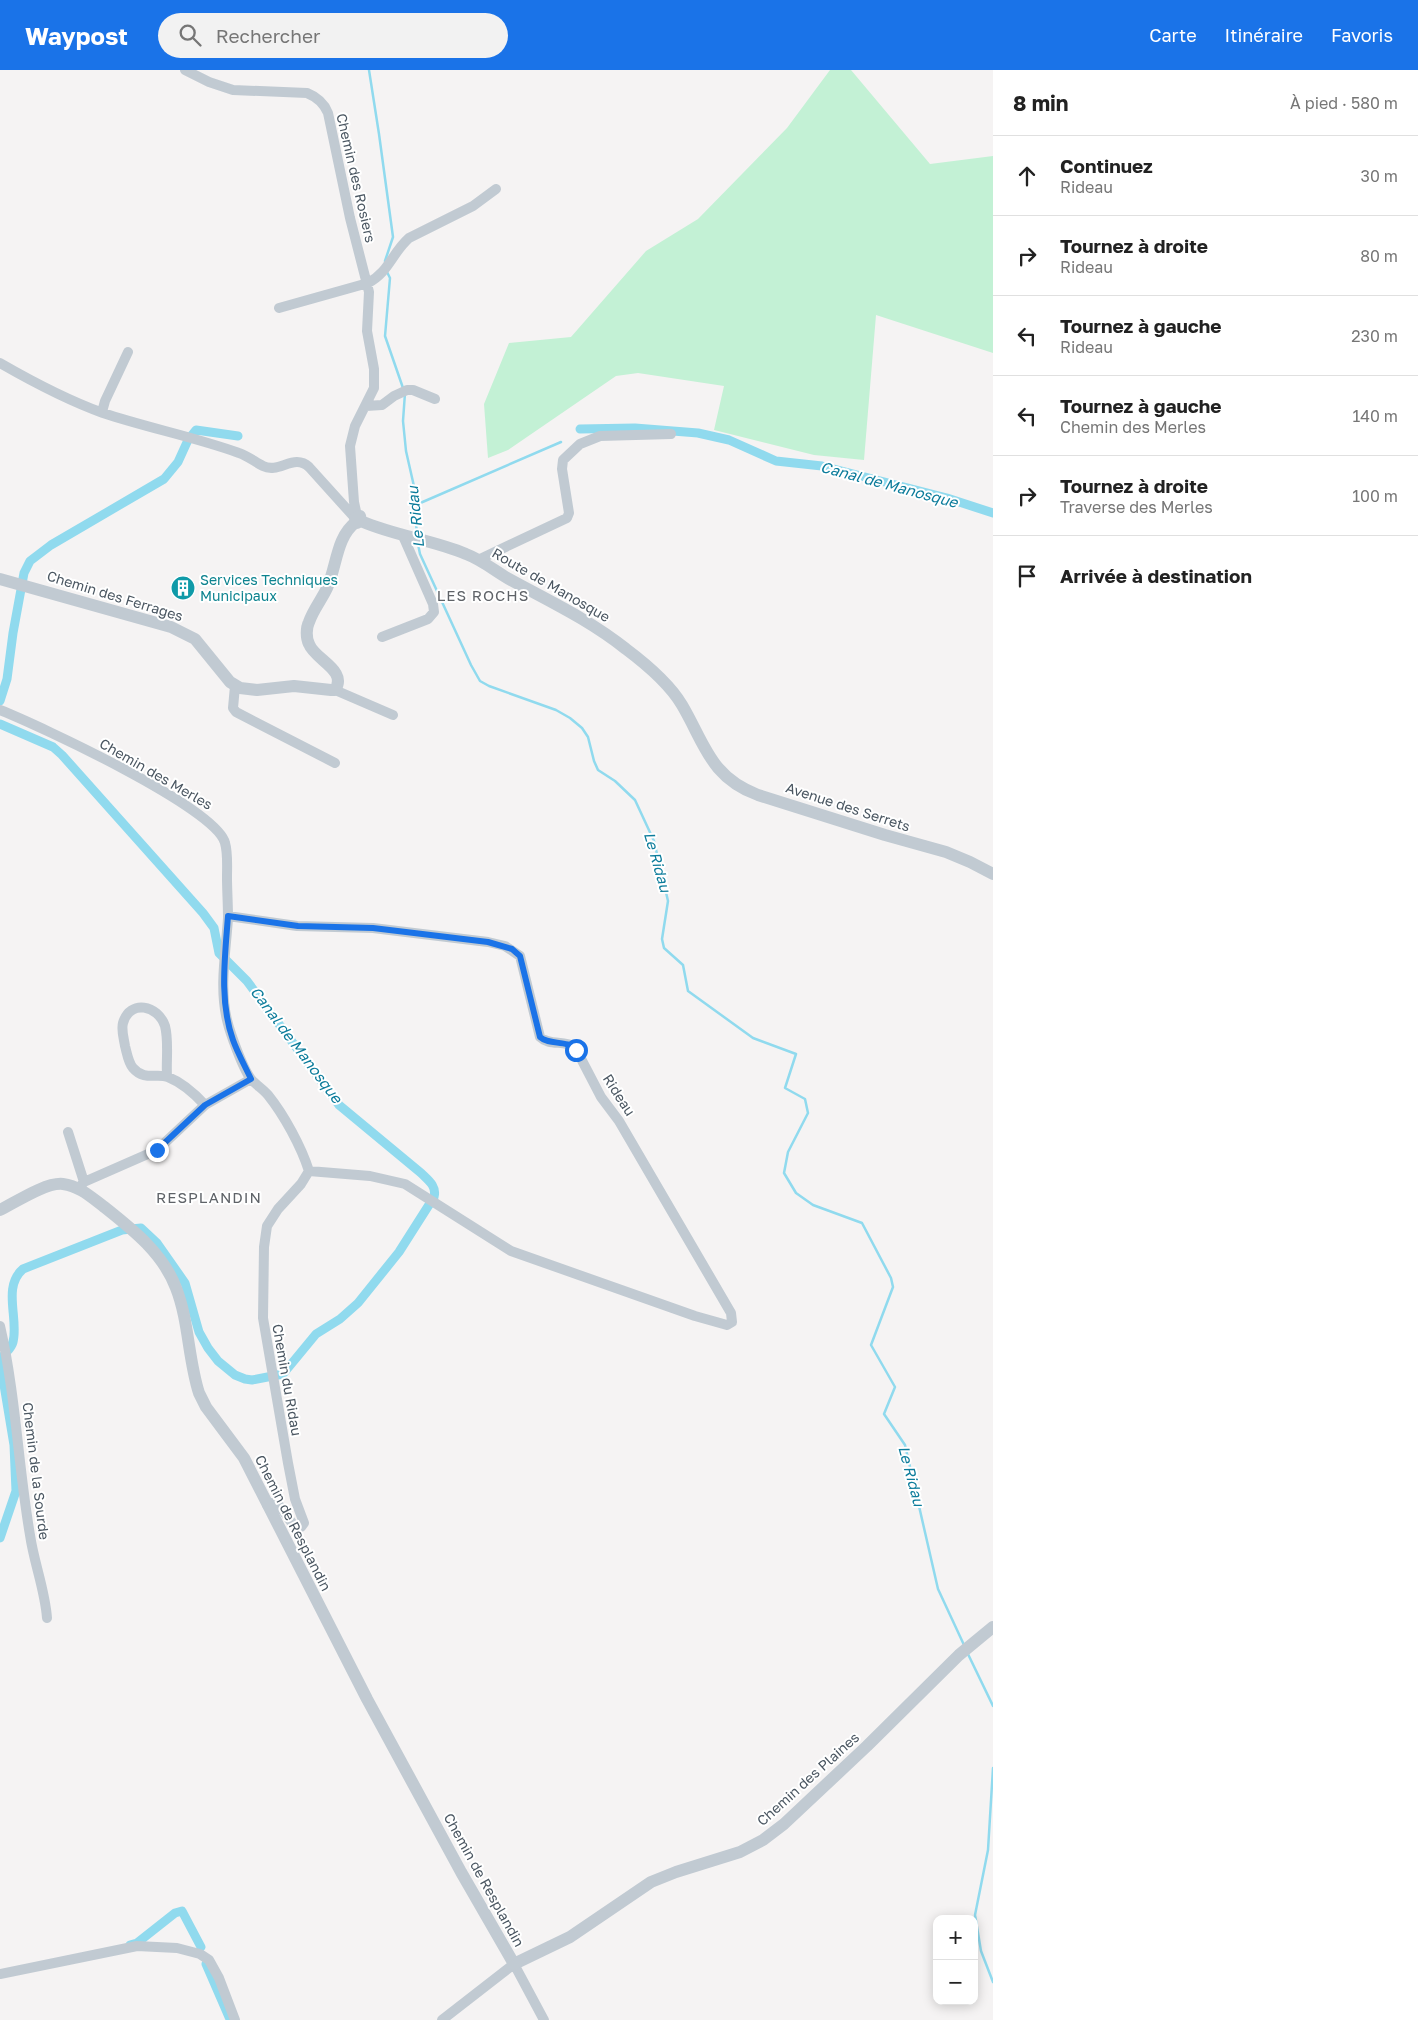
<!DOCTYPE html>
<html lang="fr">
<head>
<meta charset="utf-8">
<style>
  body { margin:0; font-family:"Golos Text",sans-serif; background:#f2f2f2; color:#222 }
  .controls { position:absolute; right:15px; bottom:15px; display:grid; overflow:hidden; border-radius:10px; box-shadow:0 2px 12px #0003 }
  .controls button { width:45px; height:45px; display:grid; place-items:center; padding:0; border:0; border-bottom:1px solid #e0e0e0; background:#fff; color:#222; font:25px sans-serif }
  .stop { position:absolute; width:15px; height:15px; margin:-11px; border:4px solid #1a73e8; border-radius:50%; background:#fff }
  .stop.end { background:#1a73e8; border-color:#fff; box-shadow:0 1px 5px #0008 }
  .list { margin:0; padding:0; list-style:none }
  h2 { display:flex; justify-content:space-between; align-items:center; height:65px; margin:0; padding:0 20px; font-size:21px }
  h2 small { font-size:16px; font-weight:400; color:#767676 }
  .list li { display:grid; grid-template-columns:32px 1fr auto; gap:15px; align-items:center; box-sizing:border-box; height:80px; padding:0 20px; border-top:1px solid #e0e0e0 }
  .list b { display:block; font-size:19px; white-space:nowrap }
  .list p { margin:0; font-size:16px; white-space:nowrap; color:#767676 }
  .list em { font-size:16px; font-style:normal; color:#767676 }
  .icon { flex:none; width:28px; height:28px; fill:none; stroke:currentColor; stroke-width:2; stroke-linecap:round; stroke-linejoin:round }
  .map { position:relative; flex:none; width:993px; height:1950px; overflow:hidden }
  header { display:flex; align-items:center; gap:30px; box-sizing:border-box; height:70px; padding:0 25px; background:#1a73e8; color:#fff }
  header strong { font-size:24px }
  nav { display:flex; gap:28px; margin-inline-start:auto; font-size:18px }
  .search { width:350px; height:45px; background:#f2f2f2; display:flex; align-items:center; gap:12px; box-sizing:border-box; padding:0 18px; border-radius:28px; color:#767676; font-size:19px }
  main { display:flex }
  aside { flex:1; background:#fff }
  .map>svg:first-child { display:block }
  .green { fill:#c3f1d5 }
  .lines { fill:none; stroke-linecap:round; stroke-linejoin:round }
  .stream { stroke:#90daee; stroke-width:2.5 }
  .canal { stroke:#90daee; stroke-width:9 }
  .minor { stroke:#c1cad2; stroke-width:10 }
  .tertiary { stroke:#c1cad2; stroke-width:12 }
  .route { stroke:#1a73e8; stroke-width:6 }
  .labels { text-anchor:middle; stroke-width:4; stroke-linejoin:round; paint-order:stroke }
  .street-label { font-size:14px; fill:#4a5661; stroke:#fff }
  .culture-label { font-size:14px; fill:#0d838f; stroke:#fff; text-anchor:start }
  .water-label { font-size:15px; font-style:italic; fill:#0c7c9b; stroke:#fff }
  .neighbourhood-label { font-size:15px; letter-spacing:1px; fill:#5f6368; stroke:#fff }
</style>
</head>
<body>
<header>
<strong>Waypost</strong>
<div class="search"><svg class="icon" aria-label="search" viewBox="0 0 24 24"><circle cx="10" cy="10" r="6"/><path d="M15 15l6 6"/></svg>Rechercher</div>
<nav><a>Carte</a><a>Itinéraire</a><a>Favoris</a></nav>
</header>
<main>
<div class="map">
<svg width="993" height="1950" viewBox="0 0 993 1950">
  <rect width="100%" height="100%" fill="#f5f3f3"/>
  <!-- green -->
  <path class="green" d="M830,0H851L930,94L993,86V283L876,245L864,390L814,385L714,360L724,316L638,303L616,306L508,380L488,388L484,334L509,273L571,267L646,181L698,149L787,58Z"/>
  <g class="lines">
    <!-- stream -->
    <path class="stream" d="M369,0L379,64L393,167L385,191
      M386,200L390,208L385,266L403,318
      M405,323L403,351L406,381L418,434L416,454L417,463
      M418,434L561,372
      M418,474L420,484L471,595L480,611L489,616L556,640L570,648L582,658L588,667L594,691L598,700L615,711L635,730L654,771L668,831L662,869L664,878L683,895L688,921L753,968L796,984L785,1018L805,1029L808,1043L788,1082L784,1103L796,1123L813,1135L862,1153L891,1208L893,1217L871,1275L895,1317L884,1344L905,1375L938,1519L964,1575
      M967,1582L993,1636
      M993,1698L988,1780L975,1845L981,1881L993,1912"/>
    <!-- canal -->
    <path class="canal" d="M580,359L635,358L698,363L729,370L776,391L822,396L947,428L993,443
      M0,631L7,609L13,563L24,503L30,491L51,475L164,409L178,392L188,370L196,360L238,366
      M0,654L53,677L62,685L203,843L214,858L219,883L247,911L339,1035L421,1103C428,1110 437,1116 434,1127L399,1182L358,1233L340,1249L316,1264L283,1304L252,1310L245,1309L235,1305L218,1291L208,1278L199,1262L185,1213L157,1173L141,1158L122,1160L23,1199C2,1217 19,1249 13,1272C11,1280 3,1284 0,1291L14,1375L16,1421L0,1468
      M130,1875L137,1873L175,1843L182,1841L201,1877
      M206,1894L229,1947"/>
    <!-- minor -->
    <path class="minor" d="M185,0L209,12L233,20L307,23C317,27 324,33 328,43L350,148L369,222L367,261L374,299V318L355,356L350,376L354,432L357,446
      M279,238L368,213C389,202 392,183 409,168L473,136L496,119
      M0,293C33,312 67,330 103,343C148,358 195,367 239,383C248,386 255,392 263,396C279,404 294,383 309,397L355,448
      M366,336L382,335L394,326L407,320H413L435,329
      M102,342L105,331L128,282
      M478,490L567,448L569,443L562,399L563,390L580,374L600,366L671,364
      M382,567L428,549L434,542L433,534L403,466
      M235,616L233,638L236,642L335,693
      M335,620L393,645
      M0,640C38,655 217,738 225,773C228,783 227,796 227,807C227,820 228,834 228,848C226,881 219,917 227,950C230,963 243,999 251,1009C256,1015 263,1019 268,1025C284,1045 301,1076 309,1101L370,1106L405,1114L511,1181L695,1246L727,1255L732,1252L731,1243L619,1051L601,1027L575,977C564,970 549,976 540,967L520,886L505,876L488,872L373,858L297,856L228,846
      M167,1006C166,991 169,971 165,956C158,935 130,929 123,953C121,960 124,969 125,976C127,983 128,992 133,998C144,1011 157,1003 168,1007C183,1013 194,1023 205,1035
      M68,1062L84,1112
      M78,1119L84,1112L157,1080L205,1035L251,1009
      M0,1256C16,1325 18,1396 30,1465C34,1493 45,1520 47,1548
      M267,1435L272,1433L278,1434L295,1457L298,1458L301,1457L304,1453L295,1429L288,1393L263,1248L264,1177L267,1156L278,1139L301,1114L309,1101
      M0,1904L137,1876L177,1878L200,1884L209,1890L219,1908L235,1950
      M442,1950L514,1894L544,1950"/>
    <!-- tertiary -->
    <path class="tertiary" d="M361,451L360,446L355,448L357,453L361,451C395,466 433,470 466,484C482,490 495,501 509,509C549,531 590,550 626,579C646,594 669,613 682,635C705,674 710,707 758,725L885,765L946,782L970,792L993,804
      M0,509L171,557L195,569L230,612L240,618L257,620L294,616L331,620H335C348,600 315,590 309,574C306,568 306,558 309,552C313,540 322,529 327,518C337,496 336,467 356,452
      M0,1140C16,1132 46,1112 63,1114C79,1116 91,1127 103,1136C132,1159 163,1183 176,1218C189,1251 188,1289 199,1323L206,1337L244,1388L367,1629L461,1802L514,1894L570,1867L651,1812L676,1802L740,1782L763,1770L784,1754L867,1676L959,1585L993,1557"/>
  </g>
  <g class="lines">
    <!-- route -->
    <path class="route" d="M157,1080L205,1035L251,1009C245,996 238,984 233,970C219,931 225,887 228,846L298,856L373,858L488,872L512,879L520,886L540,967C550,976 567,969 576,980"/>
  </g>
  <!-- icons -->
  <defs>
    <symbol id="building-disc" viewBox="-11 -11 22 22"><circle r="9.5" fill="#0f9aa8" stroke="#fff"/><path d="M-4-6H4V6H1V3H-1V6H-4ZM-2.5-4.3h1.7v1.8h-1.7ZM.8-4.3h1.7v1.8H.8ZM-2.5-1h1.7V.8h-1.7ZM.8-1h1.7V.8H.8Z" fill="#fff"/></symbol>
  </defs>
  <g fill-rule="evenodd">
    <use href="#building-disc" x="169" y="504" width="28" height="28"/>
  </g>
  <g class="labels">
    <!-- street labels -->
    <g class="street-label">
      <text transform="translate(356 108) rotate(77)" y="5">Chemin des Rosiers</text>
      <text transform="translate(551 515) rotate(30)" y="5">Route de Manosque</text>
      <text transform="translate(115 526) rotate(17)" y="5">Chemin des Ferrages</text>
      <text transform="translate(156 704) rotate(30)" y="5">Chemin des Merles</text>
      <text transform="translate(848 737) rotate(18)" y="5">Avenue des Serrets</text>
      <text transform="translate(619 1025) rotate(57)" y="5">Rideau</text>
      <text transform="translate(287 1310) rotate(80)" y="5">Chemin du Ridau</text>
      <text transform="translate(36 1401) rotate(83)" y="5">Chemin de la Sourde</text>
      <text transform="translate(293 1453) rotate(63)" y="5">Chemin de Resplandin</text>
      <text transform="translate(808 1709) rotate(-42)" y="5">Chemin des Plaines</text>
      <text transform="translate(484 1810) rotate(61)" y="5">Chemin de Resplandin</text>
    </g>
    <!-- culture labels -->
    <g class="culture-label">
      <text x="200" y="515">Services Techniques<tspan x="200" dy="16">Municipaux</tspan></text>
    </g>
    <!-- water labels -->
    <g class="water-label">
      <text transform="translate(889 415) rotate(15)" y="5">Canal de Manosque</text>
      <text transform="translate(416 447) rotate(-96)" y="5">Le Ridau</text>
      <text transform="translate(657 792) rotate(74)" y="5">Le Ridau</text>
      <text transform="translate(296 975) rotate(53)" y="5">Canal de Manosque</text>
      <text transform="translate(911 1406) rotate(75)" y="5">Le Ridau</text>
    </g>
    <!-- neighbourhood labels -->
    <g class="neighbourhood-label">
      <text x="483" y="531">LES ROCHS</text>
      <text x="209" y="1133">RESPLANDIN</text>
    </g>
  </g>
</svg>
<div class="controls">
<button>+</button>
<button>−</button>
</div>
<div class="stop" style="left:576px;top:980px"></div>
<div class="stop end" style="left:157px;top:1080px"></div>
</div>
<aside>
<h2>8 min<small>À pied · 580 m</small></h2>
<ul class="list">
<li><svg class="icon" aria-label="ahead" viewBox="0 0 24 24"><path d="M12 20V5M6 11l6-6 6 6"/></svg><div><b>Continuez</b><p>Rideau</p></div><em>30 m</em></li>
<li><svg class="icon" aria-label="right" viewBox="0 0 24 24"><path d="M7 20v-9h11M14 6l5 5-5 5"/></svg><div><b>Tournez à droite</b><p>Rideau</p></div><em>80 m</em></li>
<li><svg class="icon" aria-label="left" viewBox="0 0 24 24"><path d="M17 20v-9H6M10 6l-5 5 5 5"/></svg><div><b>Tournez à gauche</b><p>Rideau</p></div><em>230 m</em></li>
<li><svg class="icon" aria-label="left" viewBox="0 0 24 24"><path d="M17 20v-9H6M10 6l-5 5 5 5"/></svg><div><b>Tournez à gauche</b><p>Chemin des Merles</p></div><em>140 m</em></li>
<li><svg class="icon" aria-label="right" viewBox="0 0 24 24"><path d="M7 20v-9h11M14 6l5 5-5 5"/></svg><div><b>Tournez à droite</b><p>Traverse des Merles</p></div><em>100 m</em></li>
<li><svg class="icon" aria-label="arrive" viewBox="0 0 24 24"><path d="M6 21V4h12l-3 4 3 4H6"/></svg><div><b>Arrivée à destination</b></div></li>
</ul>
</aside>
</main>
</body>
</html>
